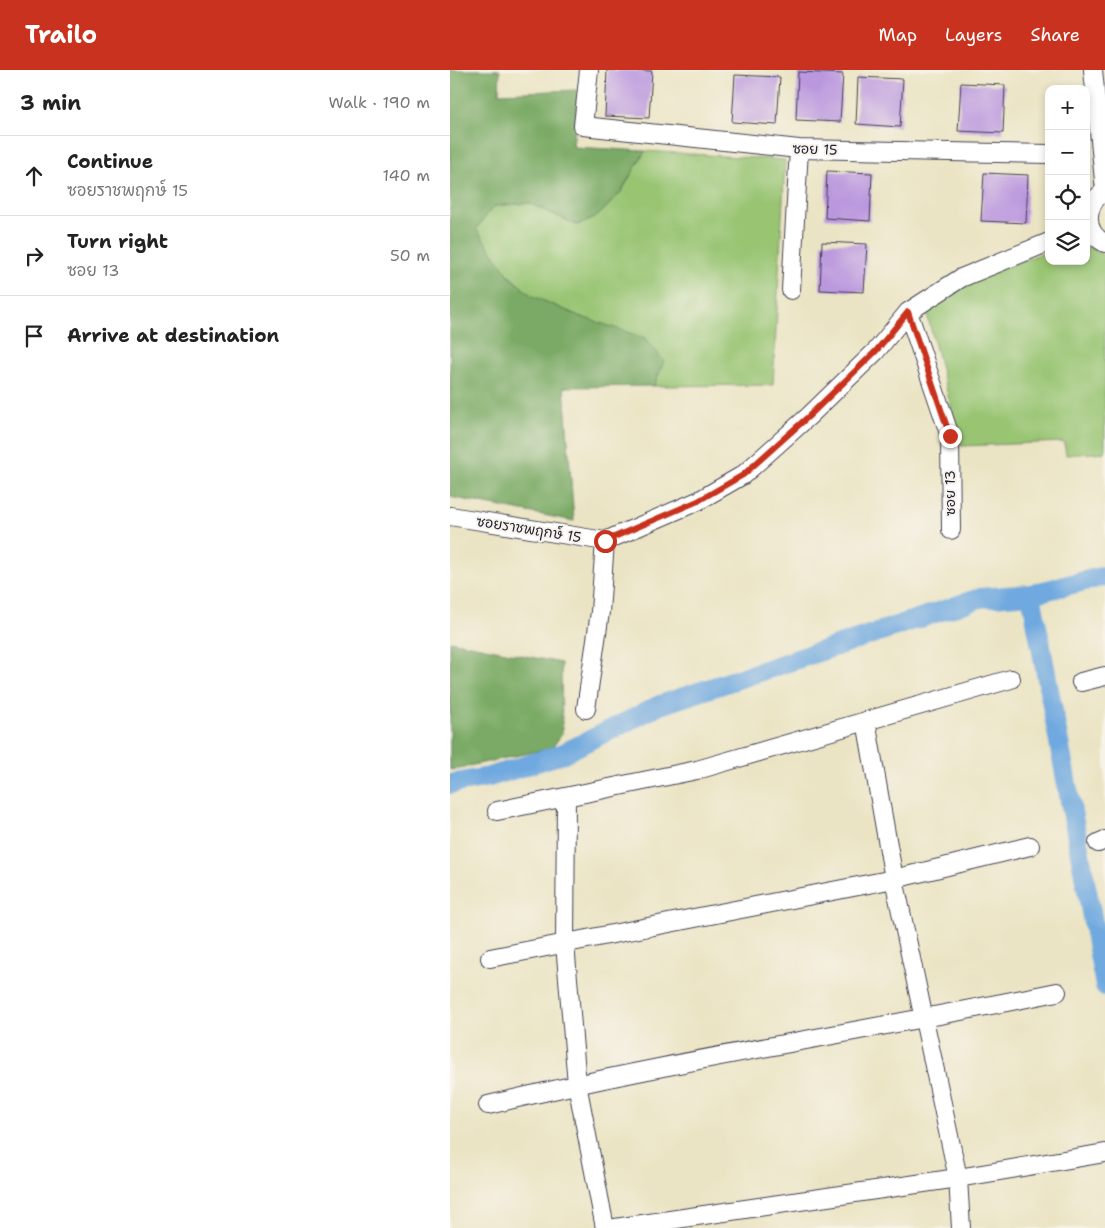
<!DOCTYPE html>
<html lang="en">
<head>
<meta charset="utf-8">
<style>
  body { margin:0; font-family:"Shantell Sans","Playpen Sans Thai",sans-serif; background:#f2f2f2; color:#222 }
  .controls { position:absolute; right:15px; top:15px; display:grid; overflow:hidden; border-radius:10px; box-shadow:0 2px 8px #0003 }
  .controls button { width:45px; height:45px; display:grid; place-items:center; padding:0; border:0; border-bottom:1px solid #e0e0e0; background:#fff; color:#222; font:25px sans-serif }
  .stop { position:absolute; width:15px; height:15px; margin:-11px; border:4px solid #c8321e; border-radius:50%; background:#fff }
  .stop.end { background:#c8321e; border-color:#fff; box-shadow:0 1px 5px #0008 }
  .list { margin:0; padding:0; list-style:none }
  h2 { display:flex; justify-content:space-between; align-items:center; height:65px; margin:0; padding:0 20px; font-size:21px }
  h2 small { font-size:16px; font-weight:400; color:#767676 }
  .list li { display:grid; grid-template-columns:32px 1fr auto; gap:15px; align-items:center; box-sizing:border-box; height:80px; padding:0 20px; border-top:1px solid #e0e0e0 }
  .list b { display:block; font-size:19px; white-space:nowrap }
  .list p { margin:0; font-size:16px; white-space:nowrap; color:#767676 }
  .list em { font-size:16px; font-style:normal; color:#767676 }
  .icon { flex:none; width:28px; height:28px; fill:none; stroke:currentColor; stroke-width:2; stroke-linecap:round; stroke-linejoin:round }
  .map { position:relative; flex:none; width:655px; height:1158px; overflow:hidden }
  header { display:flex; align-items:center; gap:30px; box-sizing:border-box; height:70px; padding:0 25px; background:#c8321e; color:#fff }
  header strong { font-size:24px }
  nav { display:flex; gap:28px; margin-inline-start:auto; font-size:18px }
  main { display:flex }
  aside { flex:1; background:#fff }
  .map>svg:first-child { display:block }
  .green { fill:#99c573; stroke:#5e7457 }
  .forest { fill:#7aaa65; stroke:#4e6650 }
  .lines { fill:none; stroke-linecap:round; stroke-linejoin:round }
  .canal { stroke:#6fa9df; stroke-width:20 }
  .building { fill:#bb98de }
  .minor-casing { stroke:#403f50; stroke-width:20 }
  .minor { stroke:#fff; stroke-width:18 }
  .route { stroke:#c8321e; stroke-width:6 }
  .labels { text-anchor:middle; stroke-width:4; stroke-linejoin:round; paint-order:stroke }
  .street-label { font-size:14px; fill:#22223b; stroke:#f7f3e8 }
</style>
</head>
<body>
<header>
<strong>Trailo</strong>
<nav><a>Map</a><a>Layers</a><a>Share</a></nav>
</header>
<main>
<aside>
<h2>3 min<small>Walk · 190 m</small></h2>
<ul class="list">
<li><svg class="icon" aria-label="ahead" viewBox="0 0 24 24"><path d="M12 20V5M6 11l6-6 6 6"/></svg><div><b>Continue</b><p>ซอยราชพฤกษ์ 15</p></div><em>140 m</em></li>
<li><svg class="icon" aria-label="right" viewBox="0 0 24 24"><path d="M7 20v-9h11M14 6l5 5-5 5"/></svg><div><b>Turn right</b><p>ซอย 13</p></div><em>50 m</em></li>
<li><svg class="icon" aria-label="arrive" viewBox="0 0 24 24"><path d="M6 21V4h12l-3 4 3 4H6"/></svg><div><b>Arrive at destination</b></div></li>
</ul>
</aside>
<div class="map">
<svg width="655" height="1158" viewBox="0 0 655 1158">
  <rect width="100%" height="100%" fill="#f7f3e8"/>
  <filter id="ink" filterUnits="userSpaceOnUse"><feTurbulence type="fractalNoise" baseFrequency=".02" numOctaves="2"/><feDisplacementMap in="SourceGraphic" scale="10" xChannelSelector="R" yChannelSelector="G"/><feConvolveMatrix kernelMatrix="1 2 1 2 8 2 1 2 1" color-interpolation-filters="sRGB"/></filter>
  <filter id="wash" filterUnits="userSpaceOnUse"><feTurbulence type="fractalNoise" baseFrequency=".0096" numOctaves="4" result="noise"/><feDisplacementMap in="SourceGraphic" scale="20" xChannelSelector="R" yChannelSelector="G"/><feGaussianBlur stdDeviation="1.12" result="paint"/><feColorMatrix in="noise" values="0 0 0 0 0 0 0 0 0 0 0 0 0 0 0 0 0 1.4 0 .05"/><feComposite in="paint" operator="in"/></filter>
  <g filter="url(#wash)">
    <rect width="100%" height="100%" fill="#ebe4c4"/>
    <!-- green -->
    <path class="green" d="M195,81L335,90L323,315L204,316L213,291L129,246L82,226L60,207L26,159L43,136L79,133L127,155L149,145L171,122Z
      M636,175L655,186V382L616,385L614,372L511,376L477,244C511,212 556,196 599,181V191H636Z"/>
    <!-- forest -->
    <path class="forest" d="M0,0H50L49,23L128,20L123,77L195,81L171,122L149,145L127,155L79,133L44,136L26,159L60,207L82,226L129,246L195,268L214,291L204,316L114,317L124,451L0,427Z
      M0,571L111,593L112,664L102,678L0,700Z"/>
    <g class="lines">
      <!-- canal -->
      <path class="canal" d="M581,524L655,916
        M0,714L39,707L112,684L210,635L530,528L581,524L655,506"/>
    </g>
    <g id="blocks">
      <!-- building -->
      <path class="building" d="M157,0L202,1L199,48L155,46Z
        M348,2L393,4L390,52L346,50Z
        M285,5L330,7L327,55L282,52Z
        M408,7L453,9L450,57L406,54Z
        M511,13L555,15L553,63L508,61Z
        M377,101L422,103L420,151L375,148Z
        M534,103L578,105L576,153L531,151Z
        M372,172L417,174L414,222L370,220Z"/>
    </g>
  </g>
  <g filter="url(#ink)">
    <use href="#blocks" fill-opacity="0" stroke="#403f50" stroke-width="1"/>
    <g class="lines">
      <defs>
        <path id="minor" d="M139,0L133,56L349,79L599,84
          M643,0L655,121
          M655,121C635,133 632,162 655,173
          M341,220L349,79
          M458,242L500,366L501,460
          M0,446L155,471L248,431L293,405L359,346L426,281L458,242L511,208L599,172
          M631,612L655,606
          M136,639L150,542L155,471
          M416,651L444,809L508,1108L511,1158
          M116,727L115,874L127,1014L155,1158
          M47,741L247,700L561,609
          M648,773L655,770
          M40,888L444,809L580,776
          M38,1035C225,990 417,961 607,922
          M165,1158L508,1108L655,1083"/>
      </defs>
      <!-- minor casing -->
      <use href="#minor" class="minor-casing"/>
      <!-- minor -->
      <use href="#minor" class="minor"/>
    </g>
  </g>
  <g class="lines" filter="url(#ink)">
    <!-- route -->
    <path class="route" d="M155,471L248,431L293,405L359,346L426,281L458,242L500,366"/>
  </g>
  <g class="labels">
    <!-- street labels -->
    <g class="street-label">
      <text transform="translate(365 79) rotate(2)" y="5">ซอย 15</text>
      <text transform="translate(500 423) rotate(-90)" y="5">ซอย 13</text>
      <text transform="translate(79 459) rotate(9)" y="5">ซอยราชพฤกษ์ 15</text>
    </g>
  </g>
</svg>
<div class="controls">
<button>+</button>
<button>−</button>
<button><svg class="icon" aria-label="locate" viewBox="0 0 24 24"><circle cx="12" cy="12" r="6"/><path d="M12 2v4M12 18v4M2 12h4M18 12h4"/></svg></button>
<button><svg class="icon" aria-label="layers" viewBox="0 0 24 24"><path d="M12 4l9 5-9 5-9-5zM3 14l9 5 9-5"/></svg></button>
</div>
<div class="stop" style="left:155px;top:471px"></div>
<div class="stop end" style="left:500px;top:366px"></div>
</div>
</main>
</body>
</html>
